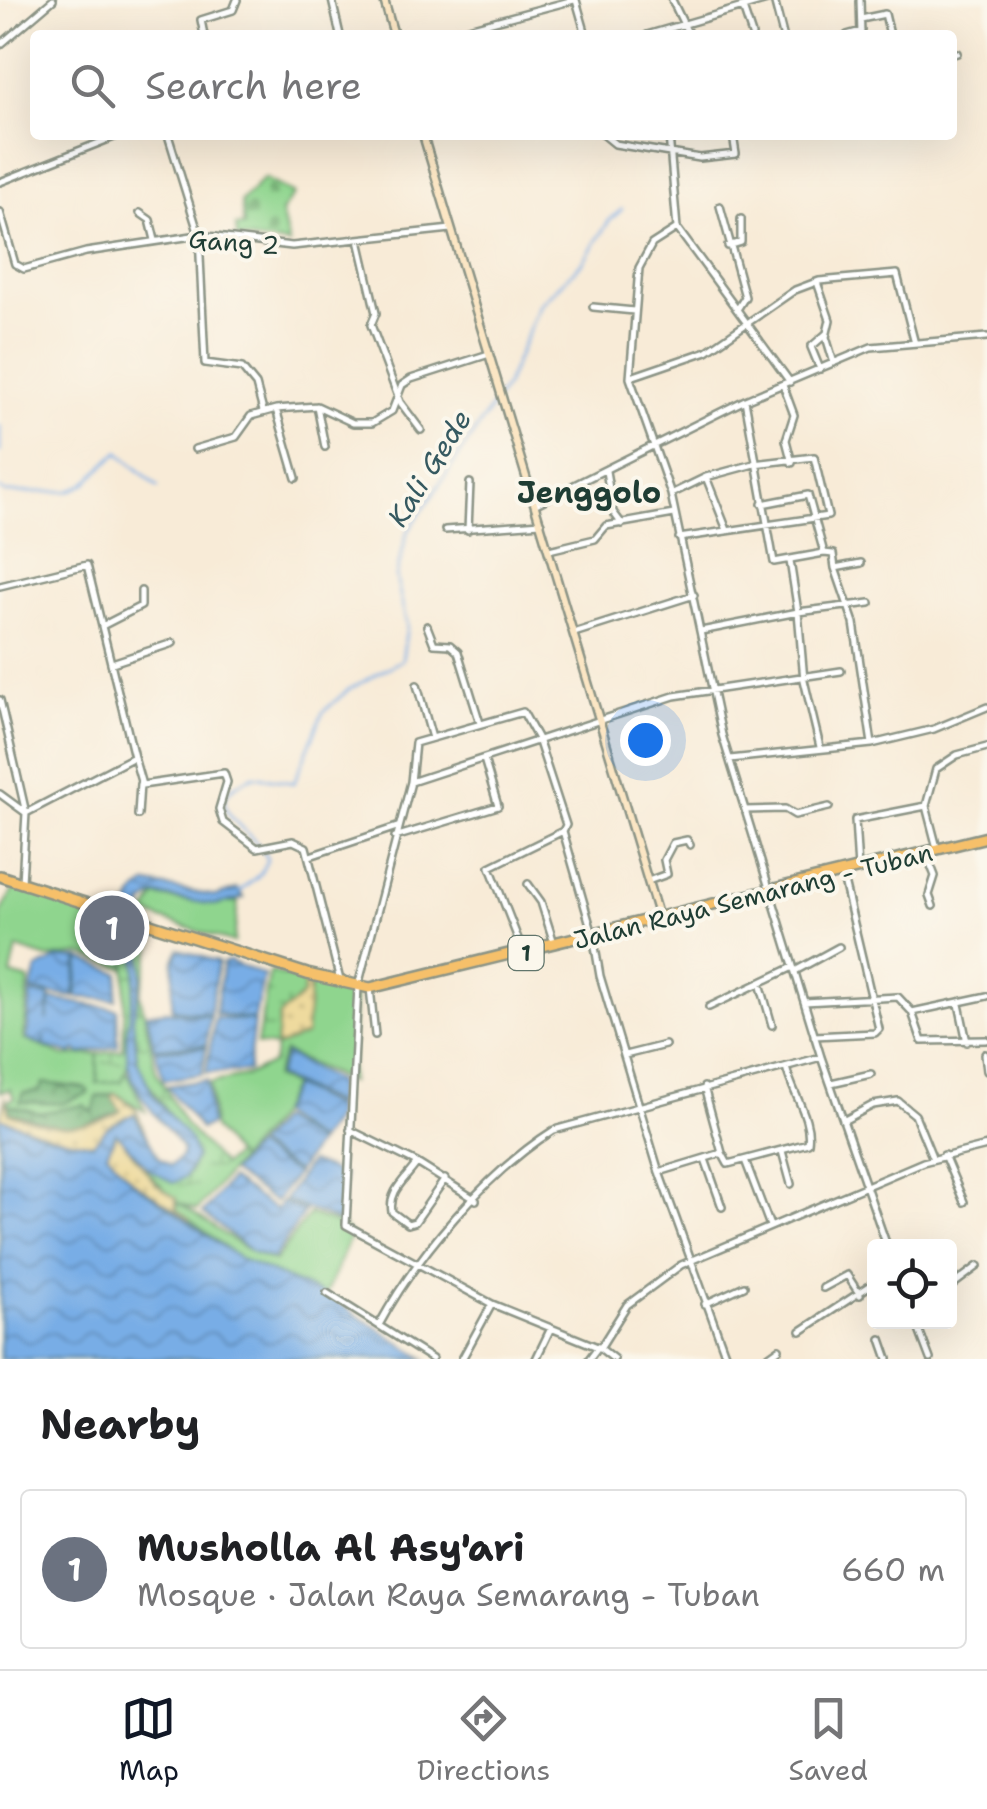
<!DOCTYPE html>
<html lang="en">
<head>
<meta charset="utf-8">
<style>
  body { margin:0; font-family:"Shantell Sans",sans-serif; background:#f6f6f6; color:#202124 }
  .controls { position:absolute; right:30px; bottom:30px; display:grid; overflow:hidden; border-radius:10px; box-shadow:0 10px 40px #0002 }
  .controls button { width:90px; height:90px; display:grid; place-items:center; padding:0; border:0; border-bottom:2px solid #e0e0e0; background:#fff; color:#202124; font:50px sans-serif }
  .you { position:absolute; left:645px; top:740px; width:35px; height:35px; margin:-25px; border:8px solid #fff; border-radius:50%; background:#1a73e8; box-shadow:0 0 0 15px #1a73e833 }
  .badge { display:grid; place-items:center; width:65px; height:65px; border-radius:50%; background:#111827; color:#fff; font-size:32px; font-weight:700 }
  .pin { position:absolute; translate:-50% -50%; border:5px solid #fff; box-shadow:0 2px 10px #0006 }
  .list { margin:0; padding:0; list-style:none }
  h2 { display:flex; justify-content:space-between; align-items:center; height:130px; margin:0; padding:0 40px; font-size:42px }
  h2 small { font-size:32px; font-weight:400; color:#757577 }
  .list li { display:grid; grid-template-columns:65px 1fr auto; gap:30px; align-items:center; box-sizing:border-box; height:160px; margin:0 20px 20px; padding:0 20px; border:2px solid #e0e0e0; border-radius:10px }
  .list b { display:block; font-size:38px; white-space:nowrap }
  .list p { margin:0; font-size:32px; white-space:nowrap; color:#757577 }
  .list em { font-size:32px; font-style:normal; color:#757577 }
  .icon { flex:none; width:55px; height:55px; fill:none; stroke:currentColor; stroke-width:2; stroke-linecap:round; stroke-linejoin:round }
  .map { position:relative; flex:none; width:987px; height:1359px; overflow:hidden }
  .search { position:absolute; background:#fff; box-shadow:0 10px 40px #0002; left:30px; right:30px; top:30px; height:110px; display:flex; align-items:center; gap:25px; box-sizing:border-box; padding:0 35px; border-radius:10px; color:#757577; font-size:38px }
  .sheet { height:310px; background:#fff }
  nav { display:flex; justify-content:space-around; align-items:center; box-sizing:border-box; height:140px; border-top:2px solid #e0e0e0; background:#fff; font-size:28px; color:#757577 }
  nav a { display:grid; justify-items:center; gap:5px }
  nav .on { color:#111827 }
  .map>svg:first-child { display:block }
  .grass { fill:#8fd58e; stroke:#578961; stroke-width:2.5 }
  .forest { fill:url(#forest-crowns); stroke:#497a56; stroke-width:2.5 }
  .wetland { fill:url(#wetland-marsh); stroke:#578961; stroke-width:2.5 }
  .sand { fill:url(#sand-dots); stroke:#868c69; stroke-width:2.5 }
  .cemetery { fill:url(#cemetery-stones); stroke:#578961; stroke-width:2.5 }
  .water { fill:url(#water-waves); stroke:#4c758d; stroke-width:2.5 }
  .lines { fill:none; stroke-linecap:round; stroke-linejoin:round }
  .stream { stroke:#78ade6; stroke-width:2.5 }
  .street-casing { stroke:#8c9486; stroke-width:10 }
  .secondary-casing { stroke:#8c9486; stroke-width:11 }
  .highway-casing { stroke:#8c9486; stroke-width:14 }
  .street { stroke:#fff; stroke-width:5 }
  .secondary { stroke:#fbe6c4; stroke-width:6 }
  .highway { stroke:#f6c06b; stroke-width:9 }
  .labels { text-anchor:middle; stroke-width:8; stroke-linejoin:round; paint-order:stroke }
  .shield { fill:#fbf7ec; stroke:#61756b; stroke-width:2.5 }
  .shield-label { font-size:22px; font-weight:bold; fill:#1f3d34 }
  .street-label { font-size:25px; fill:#1f3d34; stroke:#fbf7ec }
  .water-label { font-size:28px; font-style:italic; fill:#355960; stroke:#fbf7ec }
  .quarter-label { font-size:30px; font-weight:bold; fill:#1f3d34; stroke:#fbf7ec }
</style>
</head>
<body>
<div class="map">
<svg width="987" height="1359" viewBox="0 0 987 1359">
  <defs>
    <pattern id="forest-crowns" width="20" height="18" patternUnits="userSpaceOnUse" patternTransform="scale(2.5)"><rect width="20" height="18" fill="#73b679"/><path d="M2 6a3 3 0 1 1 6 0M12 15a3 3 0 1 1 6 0" fill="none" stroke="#5e9564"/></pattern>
    <pattern id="wetland-marsh" width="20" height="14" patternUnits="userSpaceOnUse" patternTransform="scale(2.5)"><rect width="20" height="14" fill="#8fd58e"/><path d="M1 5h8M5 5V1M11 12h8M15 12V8" fill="none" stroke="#74ae75"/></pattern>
    <pattern id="sand-dots" width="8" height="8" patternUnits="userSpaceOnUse" patternTransform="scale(2.5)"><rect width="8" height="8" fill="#eeda9e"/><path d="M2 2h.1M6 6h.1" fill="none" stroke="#ccbc89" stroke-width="1.8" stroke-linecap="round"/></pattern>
    <pattern id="cemetery-stones" width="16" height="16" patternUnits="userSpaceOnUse" patternTransform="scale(2.5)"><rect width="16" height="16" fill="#8fd58e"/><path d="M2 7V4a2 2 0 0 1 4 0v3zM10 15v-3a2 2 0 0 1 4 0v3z" fill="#74ae75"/></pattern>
    <pattern id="water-waves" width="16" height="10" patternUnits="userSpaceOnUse" patternTransform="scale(2.5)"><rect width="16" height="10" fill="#78ade6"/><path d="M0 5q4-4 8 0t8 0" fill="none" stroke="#628ebb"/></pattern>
  </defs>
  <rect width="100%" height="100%" fill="#fbf7ec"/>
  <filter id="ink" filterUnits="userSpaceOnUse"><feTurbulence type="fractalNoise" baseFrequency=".01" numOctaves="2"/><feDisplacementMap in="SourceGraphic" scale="20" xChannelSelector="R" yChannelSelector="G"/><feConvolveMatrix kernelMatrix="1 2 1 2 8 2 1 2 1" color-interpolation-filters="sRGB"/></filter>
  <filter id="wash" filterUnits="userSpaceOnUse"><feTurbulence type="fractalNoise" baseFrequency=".0048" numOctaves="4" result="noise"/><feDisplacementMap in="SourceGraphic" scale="40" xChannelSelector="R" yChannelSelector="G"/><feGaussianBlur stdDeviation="2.25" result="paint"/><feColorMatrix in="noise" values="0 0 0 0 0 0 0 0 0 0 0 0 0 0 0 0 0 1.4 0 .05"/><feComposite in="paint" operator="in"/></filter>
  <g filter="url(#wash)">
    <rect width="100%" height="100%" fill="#f8ebd7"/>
    <!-- grass -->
    <path class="grass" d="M15,886L128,923V969L80,954L48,958L17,948L11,975L29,980L24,1039L64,1056L98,1054V1083L122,1081L126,1070L145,1111L115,1093L98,1096L93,1112L84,1105L40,1113L9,1105L7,1101L14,1098L10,1089L0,1092V915Z
      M156,896L183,901L238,902L234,943L146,914Z
      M310,982L355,992L350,1082L284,1052L274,1077L292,1085L276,1118L239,1160L213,1128L210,1083L248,1075L273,1063L276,1047L306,1035Z
      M178,1203C210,1221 239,1251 275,1261L309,1214L343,1226L351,1235L325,1295L240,1259L176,1209Z"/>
    <!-- forest -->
    <path class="forest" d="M43,1083L86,1088L89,1093L62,1104L20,1102L23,1093L39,1091Z
      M113,1095L121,1111L71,1130L8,1112L9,1105L40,1113L84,1105L93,1112L97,1097Z"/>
    <!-- wetland -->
    <path class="wetland" d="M140,926L156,931L140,994L156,1071L185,1124L223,1165L235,1155L239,1160L197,1210L178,1203L147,1171L145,1164L175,1182L190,1172L196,1155L140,1071L132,1027L127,1031L128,1063L122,1081L97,1083L98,1054L123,1050L127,932L143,967Z
      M270,971L305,982L303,995L279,1016L276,1047L257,1044Z"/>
    <!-- sand -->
    <path class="sand" d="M305,977L310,979L306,1035L276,1047L279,1016L303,995Z
      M115,1093L136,1109L147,1139L138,1118L127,1116L107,1128L94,1144L59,1139L0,1118L5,1099L9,1113C50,1128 81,1134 121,1111L112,1097Z
      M117,1133L156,1184L176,1198V1209L190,1220L132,1181L107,1153Z"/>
    <!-- cemetery -->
    <path class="cemetery" d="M264,178L294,194L281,212L289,244L237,238L236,226H244L241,202Z"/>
    <!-- water -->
    <path class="water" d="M148,884L216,896L237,889L244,898L215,905L155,895L143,905L142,976L133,1019L137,1060L154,1097L190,1140L196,1157L185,1177L173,1183L149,1169L116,1133L107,1153L132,1181L240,1259L329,1297L425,1359H0V1118L48,1136L93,1144L107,1128L134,1114L158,1157L171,1166L182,1156L183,1149C164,1123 134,1097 128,1063C123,1031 134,1001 136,970C137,942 113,902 148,884Z
      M179,949L218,962L210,1014L172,1009L174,960Z
      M58,958H78L74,997L31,991L37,969Z
      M80,958L119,973L116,1000L76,997Z
      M229,961L264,975L254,1020L215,1014L223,963Z
      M31,994L50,996L47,1021L51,999L117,1009L118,1046L80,1054L75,1050L73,1054L44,1046L45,1037L42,1045L27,1039Z
      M164,1011L210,1016L206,1045L154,1048L147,1014Z
      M215,1018L254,1021L248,1071L206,1073Z
      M206,1047L202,1074L164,1080L155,1050Z
      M286,1054L338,1082L336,1104L277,1076Z
      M207,1080L210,1125L200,1129L167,1086Z
      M293,1086L335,1107V1118L318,1142L279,1114Z
      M280,1119L317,1143L297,1172L256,1145Z
      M254,1147L296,1174L275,1202L231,1172Z
      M310,1162L344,1175L340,1222L284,1200Z
      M230,1179L276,1210L282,1202L305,1211L273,1259L252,1252L203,1213Z"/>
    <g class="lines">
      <!-- stream -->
      <path class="stream" d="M0,426V452
        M0,489L6,493L70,491L85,484L118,452L158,487
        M237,894L260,874L267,860C258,829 185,804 254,776L294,783L323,712L348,690L402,660L407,626L396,577L407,533L506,385L540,304L583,262L609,221L622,209"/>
    </g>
  </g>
  <g filter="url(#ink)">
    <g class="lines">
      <defs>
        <path id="street" d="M332,0L340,35
          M576,0L586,35
          M672,0L689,35
          M774,0L783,35
          M860,0L861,35
          M743,8L752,35
          M861,19L885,14L890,35
          M204,35L201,20L233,10L237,0
          M442,35L574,0
          M647,35L767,0
          M847,35L861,31
          M0,45L53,0
          M952,54L957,53
          M168,135L199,235L205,363L242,368L256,385L263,411
          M604,135L615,144L700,158L736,154L733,135
          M669,135L677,228L652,244L639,268L630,378L671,494L722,735L821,1057L887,1246
          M0,182L119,135
          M720,206L745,297L738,308
          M0,212L15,264L24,269L86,252L199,235L292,246L451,229
          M140,213L150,220L155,240
          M677,228L790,382
          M359,240L376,313L371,325L400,402L421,430
          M728,246L741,242V219
          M817,282L830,320L826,337L834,363
          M593,307L634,311
          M820,369L811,347L826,334
          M631,377L707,351L795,290L819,281L897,274L914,340
          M783,385L794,415L786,440L792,463
          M745,400L774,562L824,553
          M317,406L325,447
          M276,409L296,478
          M195,449L236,437L251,416L276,409L317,406L353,423H372L392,411L402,385L411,379L489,354
          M606,471L613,512L622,524
          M671,494L706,477L727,530
          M536,504L745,400L871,347L987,337
          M762,504L808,495L824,553L833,554L835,568L861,563
          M445,530L541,523
          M468,530L470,483
          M679,538L828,516L814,457L754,464L706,477
          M549,550L595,539L606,526L674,514
          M790,561L798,612L870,603
          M0,586L87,565L134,757L26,813L0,794
          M102,626L141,606V591
          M427,626L434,644L450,645L458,652L480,723
          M701,631L798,612L804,680L820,747
          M574,633L694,595
          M112,663L173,643
          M417,685L432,738
          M0,700L26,813L22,882
          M872,744L934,729L987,707
          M134,757L142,785L224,773L227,782L219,809L223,822L257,848L293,841L306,847L340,980
          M730,759L872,744L854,623L835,568
          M411,782L415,743L523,712L538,739L566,825L563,831L490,867L522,949
          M926,806L936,769L957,755L987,747
          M745,810L785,809L795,815L829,807
          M138,815L140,784
          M563,831L593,935L600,976L659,1172L727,1359
          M395,837L498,806L484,759
          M926,853L935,876L929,895L933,906
          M310,856L397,827
          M858,869L855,820L926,806L937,848
          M648,881L667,874L664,860L673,843L687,840L690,845
          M528,884L541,902L554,943
          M795,971L839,947
          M760,983L772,1025
          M370,988L375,1035
          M804,1002L898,997L912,1012L922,1041L987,1040
          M959,1004L967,1042
          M709,1007L793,967
          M912,1012L987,996
          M814,1036L875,1033L879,1029L842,873
          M985,1054L987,1071
          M625,1055L665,1045
          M831,1083L871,1074
          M704,1087L722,1153
          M843,1121L873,1105L898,1101L915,1115L933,1159
          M350,1130L417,1163L476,1200
          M782,1151L791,1184
          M944,1155L964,1202
          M705,1159L722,1207
          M745,1160L770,1226
          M417,1163C406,1179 388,1191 392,1212L408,1224L415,1222L445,1179
          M659,1172L722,1153L728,1164L808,1143C812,1118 792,1093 786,1067
          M950,1287L978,1266
          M823,1288L847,1275L860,1295
          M327,1293L432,1359
          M705,1304L744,1286
          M916,1322L930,1359
          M379,1325C417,1255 486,1173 554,1130L821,1057
          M801,1331L874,1283
          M881,1339L888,1359
          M600,1348L627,1305L681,1265L923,1162L987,1146
          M462,1359L492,1304
          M536,1359L551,1328
          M589,1359L598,1347
          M614,1359L600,1348L492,1304L346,1225L358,986L411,782L674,696L841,671
          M765,1359L779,1349"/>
        <path id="secondary" d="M384,0L394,35
          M423,135L659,918"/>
        <path id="highway" d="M0,876L307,974L370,988L987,837"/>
      </defs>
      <!-- street casing -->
      <use href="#street" class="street-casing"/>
      <!-- secondary casing -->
      <use href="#secondary" class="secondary-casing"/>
      <!-- highway casing -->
      <use href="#highway" class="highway-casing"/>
      <!-- street -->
      <use href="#street" class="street"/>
      <!-- secondary -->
      <use href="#secondary" class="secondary"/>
      <!-- highway -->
      <use href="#highway" class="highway"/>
    </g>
  </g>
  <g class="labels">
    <!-- shield labels -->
    <rect class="shield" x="508.5" y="936" width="35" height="34" rx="8"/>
    <g class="shield-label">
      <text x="526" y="961">1</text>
    </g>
    <!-- street labels -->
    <g class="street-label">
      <text transform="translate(234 242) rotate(4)" y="9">Gang 2</text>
      <text transform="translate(753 896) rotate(-14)" y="9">Jalan Raya Semarang - Tuban</text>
    </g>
    <!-- water labels -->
    <g class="water-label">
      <text transform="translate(429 468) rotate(-58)" y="10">Kali Gede</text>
    </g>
    <!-- quarter labels -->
    <g class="quarter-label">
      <text x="589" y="503">Jenggolo</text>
    </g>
  </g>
</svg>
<div class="controls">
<button><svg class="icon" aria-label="locate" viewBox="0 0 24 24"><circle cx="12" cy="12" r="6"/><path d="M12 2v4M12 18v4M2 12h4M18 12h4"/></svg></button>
</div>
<div class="you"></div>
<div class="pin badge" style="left:112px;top:928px;background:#6b7280">1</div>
<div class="search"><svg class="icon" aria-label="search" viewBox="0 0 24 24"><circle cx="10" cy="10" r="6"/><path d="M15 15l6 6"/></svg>Search here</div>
</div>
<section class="sheet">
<h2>Nearby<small></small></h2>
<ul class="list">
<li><span class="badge" style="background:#6b7280">1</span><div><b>Musholla Al Asy'ari</b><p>Mosque · Jalan Raya Semarang - Tuban</p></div><em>660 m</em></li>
</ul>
</section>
<nav>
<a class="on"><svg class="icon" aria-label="map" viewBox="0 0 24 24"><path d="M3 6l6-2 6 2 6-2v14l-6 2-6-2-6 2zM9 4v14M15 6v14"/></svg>Map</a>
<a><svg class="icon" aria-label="directions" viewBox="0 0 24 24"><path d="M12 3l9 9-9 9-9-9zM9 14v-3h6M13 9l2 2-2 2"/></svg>Directions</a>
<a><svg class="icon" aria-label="saved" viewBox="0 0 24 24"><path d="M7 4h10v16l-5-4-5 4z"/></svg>Saved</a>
</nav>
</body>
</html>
